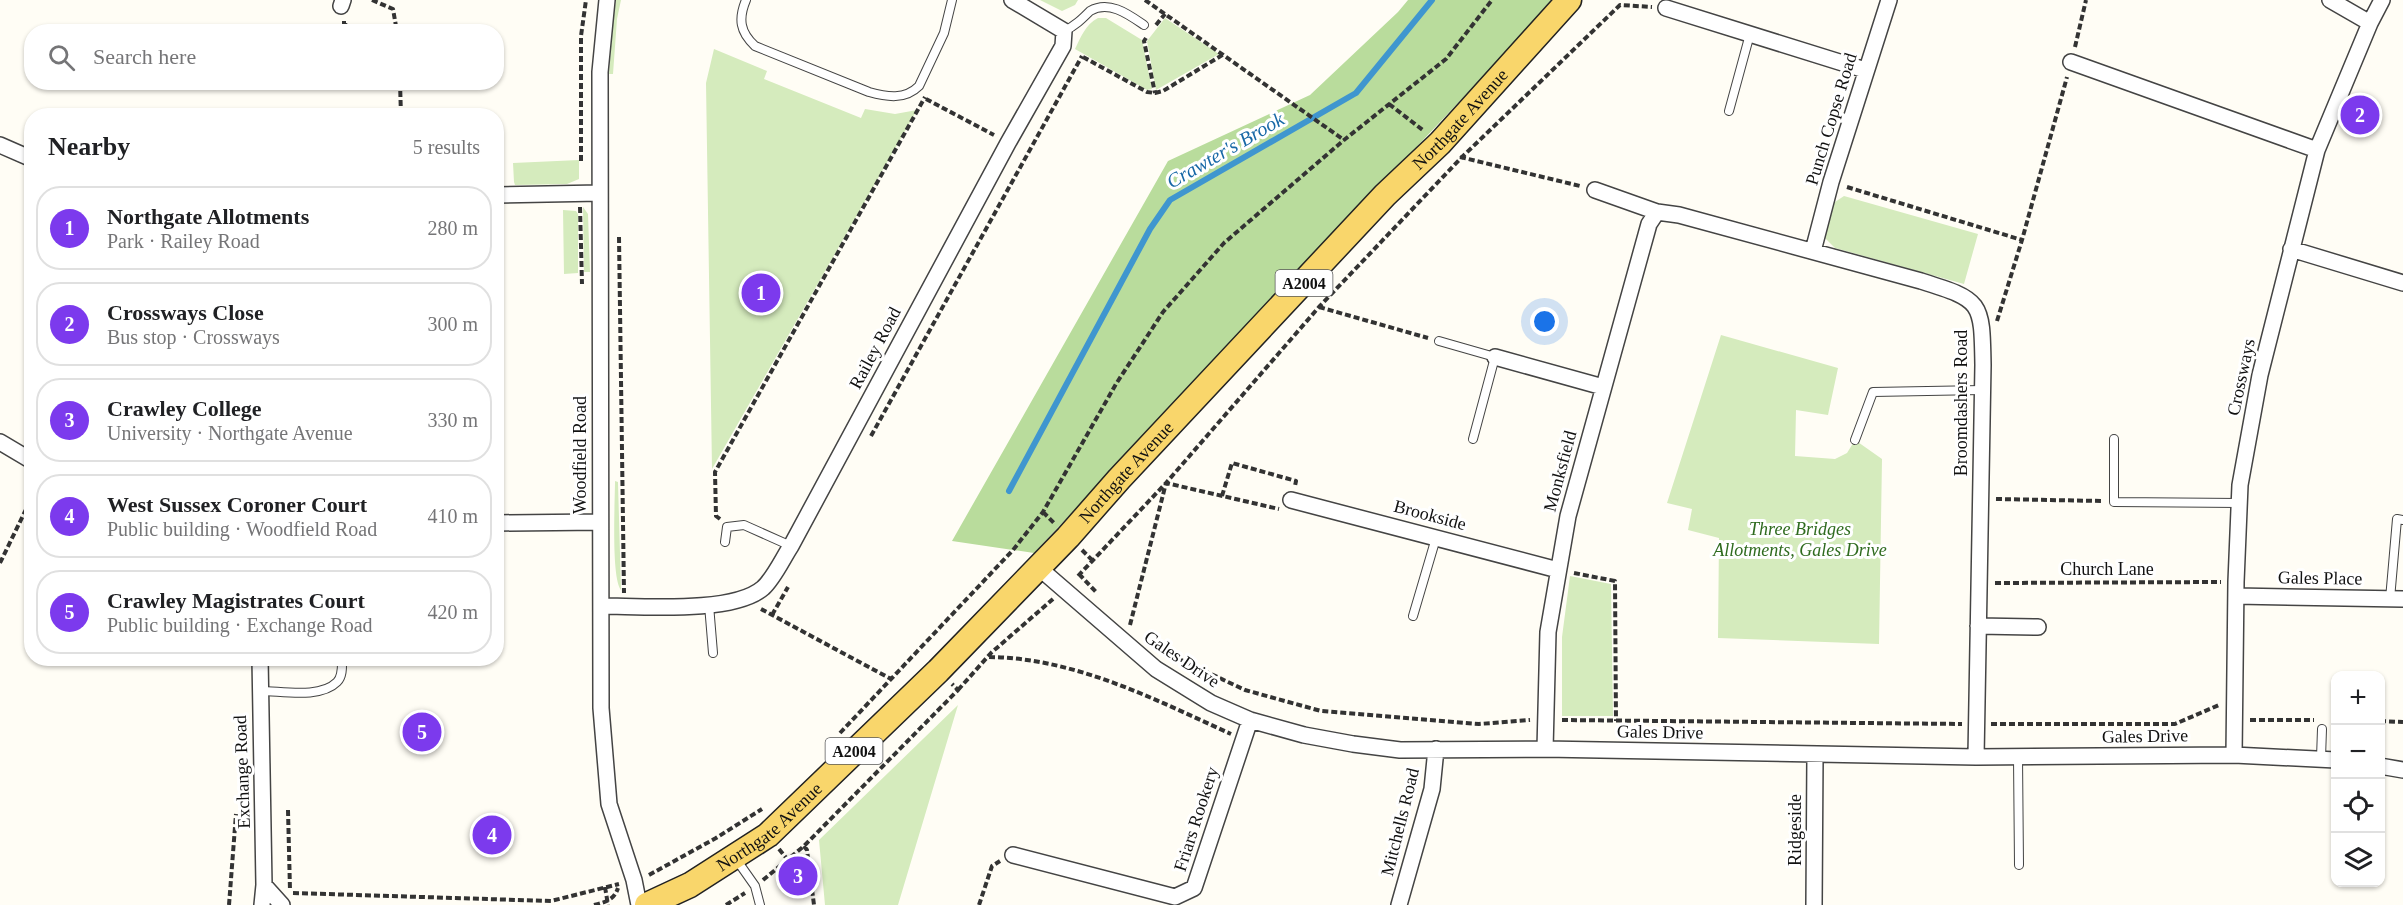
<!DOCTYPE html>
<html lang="en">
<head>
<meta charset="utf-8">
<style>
  body { margin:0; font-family:Georgia,serif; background:#f2f2f2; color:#202124 }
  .controls { position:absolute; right:18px; bottom:18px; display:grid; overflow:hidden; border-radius:12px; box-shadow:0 2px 4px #0004 }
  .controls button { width:54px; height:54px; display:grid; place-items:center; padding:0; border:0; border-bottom:2px solid #e0e0e0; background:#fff; color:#202124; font:30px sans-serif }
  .you { position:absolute; left:1545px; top:322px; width:21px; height:21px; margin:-15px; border:4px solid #fff; border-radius:50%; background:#1a73e8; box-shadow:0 0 0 9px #1a73e833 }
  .badge { display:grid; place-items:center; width:39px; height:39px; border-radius:50%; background:#7c3aed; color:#fff; font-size:20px; font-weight:700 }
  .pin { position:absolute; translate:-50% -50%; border:3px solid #fff; box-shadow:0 2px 6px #0006 }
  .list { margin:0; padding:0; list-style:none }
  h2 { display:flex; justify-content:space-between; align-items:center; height:78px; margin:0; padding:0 24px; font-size:26px }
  h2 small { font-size:20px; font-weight:400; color:#757577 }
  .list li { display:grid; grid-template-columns:39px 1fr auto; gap:18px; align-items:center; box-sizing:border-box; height:84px; margin:0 12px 12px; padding:0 12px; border:2px solid #e0e0e0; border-radius:24px }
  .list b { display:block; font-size:22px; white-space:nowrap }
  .list p { margin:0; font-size:20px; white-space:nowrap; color:#757577 }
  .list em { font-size:20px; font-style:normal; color:#757577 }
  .icon { flex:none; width:33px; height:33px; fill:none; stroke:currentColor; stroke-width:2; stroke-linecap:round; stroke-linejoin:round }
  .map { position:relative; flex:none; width:2403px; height:905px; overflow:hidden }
  .search { position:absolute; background:#fff; box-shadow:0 2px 4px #0004; left:24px; top:24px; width:480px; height:66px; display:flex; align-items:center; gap:15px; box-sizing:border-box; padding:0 21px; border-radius:24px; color:#757577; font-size:22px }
  .panel { position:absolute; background:#fff; box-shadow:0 2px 4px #0004; left:24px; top:108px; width:480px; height:558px; border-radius:24px }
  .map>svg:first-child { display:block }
  .green { fill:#d5ebbd }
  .forest { fill:#b9dc9c }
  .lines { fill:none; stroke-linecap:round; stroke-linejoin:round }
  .stream { stroke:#3f96cf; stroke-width:6 }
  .lane-casing { stroke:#444; stroke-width:10 }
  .street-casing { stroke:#444; stroke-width:18 }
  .primary-casing { stroke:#222; stroke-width:27 }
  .path { stroke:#333; stroke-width:4; stroke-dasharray:6 3; stroke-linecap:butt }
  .lane { stroke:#fff; stroke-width:8 }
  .street { stroke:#fff; stroke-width:15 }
  .primary { stroke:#f9d66b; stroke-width:24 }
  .labels { text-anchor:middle; stroke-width:6; stroke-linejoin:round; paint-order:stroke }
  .shield { fill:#fff; stroke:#585858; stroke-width:1.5 }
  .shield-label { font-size:16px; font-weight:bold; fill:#111 }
  .street-label { font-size:18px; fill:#111; stroke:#fff }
  .park-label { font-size:18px; font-style:italic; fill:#2f6b1f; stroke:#fff }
  .water-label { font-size:20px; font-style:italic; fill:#1768a6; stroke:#fff }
</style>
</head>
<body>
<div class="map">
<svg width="2403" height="905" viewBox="0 0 2403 905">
  <rect width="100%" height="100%" fill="#fffdf5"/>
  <!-- green -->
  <path class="green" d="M616,0H621L617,19L613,74H609L613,19Z
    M1040,0H1078L1075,5L1062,11Z
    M1098,18H1106L1142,40L1152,89L1147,90L1075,49C1081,37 1085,25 1098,18Z
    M1165,18L1219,54L1156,90L1147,41Z
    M714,49L767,71L764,79L861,118L865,109L895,114L917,110L712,469L706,83Z
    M579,160V179L567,184L515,185L514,182L513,163Z
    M1844,196L1978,234L1964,284L1835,248L1824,237L1832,204Z
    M583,207L588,214L590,272H584Z
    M563,210L576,211L578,214V273L564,274Z
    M1721,335L1838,368L1828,415L1796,410L1795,456L1835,459L1847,453L1855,440L1882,459L1879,644L1718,638L1719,538L1688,530L1692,509L1667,503Z
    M615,481L618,482L621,590C611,578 615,501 615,481Z
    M1570,576L1611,584L1613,716H1562V637Z
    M958,705L898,905H825L819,840Z"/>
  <!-- forest -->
  <path class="forest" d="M1408,0H1555L1034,553L952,541L1168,161L1310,95L1398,12Z"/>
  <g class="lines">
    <!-- stream -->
    <path class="stream" d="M1009,491L1150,229L1170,200L1356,93L1432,0"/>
    <defs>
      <path id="lane" d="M746,0C738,19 740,32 755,46L869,92C887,97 905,100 919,86L944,33L952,0
        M1064,31C1075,26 1082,19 1090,11C1109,0 1128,14 1144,25
        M1729,111L1750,34
        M1439,341L1495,357L1473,439
        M2114,439V502L2240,503
        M1855,440L1873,392L1982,390
        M725,542L727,527L744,525L791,546
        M2390,599L2397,519L2403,520
        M709,605L713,653
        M1413,616L1436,538
        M261,691C282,691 320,699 337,682C343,676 342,666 342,658
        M2018,757L2019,865
        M2321,758L2322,729
        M736,859L755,886L760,905"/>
      <path id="street" d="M607,0L600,72L601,708L609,804L634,880L639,905
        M2330,0L2370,23
        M341,6L343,0
        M1666,8L1865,70
        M2071,62L2317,150
        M0,145L32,159
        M1595,190L1657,212L1679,215L1921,281C1982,300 1982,301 1983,365L1976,757
        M496,195L600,193
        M2291,249L2403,283
        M1813,251L1831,182L1889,0
        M1495,357L1603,387
        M0,442L32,461
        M1291,500L1558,570
        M496,523L600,522
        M1038,567L1156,669L1211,703L1250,720L1304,735L1353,744L1400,750L1545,749L1976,757L2234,755L2336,760
        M2236,596L2403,599
        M601,606C641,606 733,614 763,588C774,578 783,558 791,546L1008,143L1063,46L1064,31L1012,0
        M1978,626L2038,627
        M260,658L264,885L262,905
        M1545,749L1548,632L1568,516L1649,224L1657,212
        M2234,755L2236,582L2240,485L2260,375L2317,150L2370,23L2382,0
        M2380,766L2403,770
        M1013,855L1175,897L1194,888L1250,720
        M264,885L282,905
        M1399,905L1432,789L1436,749
        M1814,905L1815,755"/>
      <g id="primary">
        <path id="s1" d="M647,905L690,885L768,835L938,671L1068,537L1119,479L1385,195L1440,143L1569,0"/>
      </g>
    </defs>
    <!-- lane casing -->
    <use href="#lane" class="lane-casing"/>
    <!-- street casing -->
    <use href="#street" class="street-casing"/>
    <!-- primary casing -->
    <use href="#primary" class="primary-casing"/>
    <!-- path -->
    <path class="path" d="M372,0L393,9L397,32
      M1145,0L1344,140
      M344,21V24L361,32
      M1156,25L1165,14
      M1146,38L1144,41L1155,93
      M2075,47L2086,0
      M1083,57L1147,92L1155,93L1163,91L1224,54
      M400,82L401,116
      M926,99L994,135
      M1389,104L1424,131
      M1460,157L1580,186
      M581,161V36L586,0
      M1847,187L2022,240
      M580,207L582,284
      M619,237L624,593
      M1319,307L1428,338
      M1997,321L2022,240L2067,77
      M871,436L1082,56
      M1222,496L1232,463L1296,481L1295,486
      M1996,499L2102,501
      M1043,512L1055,524
      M720,519L716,516L715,472L925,97
      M1082,550L1092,560
      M0,563L32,497
      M1574,573L1615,581L1616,721
      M1079,574L1097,593
      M1078,576L1166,483L1279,509
      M1995,583L2221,582
      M761,609L891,679
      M772,615L788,587
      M1130,625L1166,483L1319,307L1461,158L1620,5L1652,7
      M1156,645L1177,658L1245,690L1321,711L1479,724L1530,720
      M989,657C1075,658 1154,699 1231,734
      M958,690L991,653L1053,599
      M1562,720L1962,724
      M2250,720H2314
      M2380,721L2403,722
      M1991,724H2175L2219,705
      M840,733L1013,550L1043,512L1116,384L1163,312L1224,243L1344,140L1446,59L1492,0
      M288,810L290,890
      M804,846L807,850L814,905
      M779,849L788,860
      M649,875L716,838L762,809
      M763,880L804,846L958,690L952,684
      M605,887L608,905
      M293,893L551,901L619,884
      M229,905L236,814
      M594,905C606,902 614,900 618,888
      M726,905L745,893
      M979,905L992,866L1000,861"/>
    <!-- lane -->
    <use href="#lane" class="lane"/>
    <!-- street -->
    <use href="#street" class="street"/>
    <!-- primary -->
    <use href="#primary" class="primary"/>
  </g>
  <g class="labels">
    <!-- shield labels -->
    <g class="shield">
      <rect x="1275.5" y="270" width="57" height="26" rx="4.5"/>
      <rect x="825.5" y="738" width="57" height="26" rx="4.5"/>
    </g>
    <g class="shield-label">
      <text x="1304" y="289">A2004</text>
      <text x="854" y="757">A2004</text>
    </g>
    <!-- street labels -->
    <g class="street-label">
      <text transform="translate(1831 119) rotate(-73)" y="6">Punch Copse Road</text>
      <text dy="6" stroke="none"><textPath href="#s1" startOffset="1136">Northgate Avenue</textPath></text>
      <text transform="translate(875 348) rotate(-62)" y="6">Railey Road</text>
      <text transform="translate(2241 377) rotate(-78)" y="6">Crossways</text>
      <text transform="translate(1961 403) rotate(-90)" y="6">Broomdashers Road</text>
      <text transform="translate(580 455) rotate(-90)" y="6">Woodfield Road</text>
      <text transform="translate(1560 471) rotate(-75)" y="6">Monksfield</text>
      <text dy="6" stroke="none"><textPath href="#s1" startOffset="650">Northgate Avenue</textPath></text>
      <text transform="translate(1430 515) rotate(15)" y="6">Brookside</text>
      <text x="2107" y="575">Church Lane</text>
      <text transform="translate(2320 578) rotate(1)" y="6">Gales Place</text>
      <text transform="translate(1182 659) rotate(34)" y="6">Gales Drive</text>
      <text transform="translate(1660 732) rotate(1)" y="6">Gales Drive</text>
      <text transform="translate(2145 736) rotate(-1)" y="6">Gales Drive</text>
      <text transform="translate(242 772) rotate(-92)" y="6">Exchange Road</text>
      <text transform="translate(1196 819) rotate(-72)" y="6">Friars Rookery</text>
      <text transform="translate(1400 822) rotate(-76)" y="6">Mitchells Road</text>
      <text dy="6" stroke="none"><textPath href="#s1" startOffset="146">Northgate Avenue</textPath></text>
      <text transform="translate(1795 830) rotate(-90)" y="6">Ridgeside</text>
    </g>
    <!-- park labels -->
    <g class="park-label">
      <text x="1800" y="535">Three Bridges<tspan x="1800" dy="21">Allotments, Gales Drive</tspan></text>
    </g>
    <!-- water labels -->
    <g class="water-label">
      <text transform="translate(1225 150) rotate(-30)" y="7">Crawter's Brook</text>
    </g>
  </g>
</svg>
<div class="controls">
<button>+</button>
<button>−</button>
<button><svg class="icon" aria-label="locate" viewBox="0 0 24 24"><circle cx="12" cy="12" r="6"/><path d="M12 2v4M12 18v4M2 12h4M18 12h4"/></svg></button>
<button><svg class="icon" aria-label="layers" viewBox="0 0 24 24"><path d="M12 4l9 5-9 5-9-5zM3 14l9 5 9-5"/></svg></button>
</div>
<div class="you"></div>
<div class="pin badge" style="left:761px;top:293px">1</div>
<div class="pin badge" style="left:2360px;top:115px">2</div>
<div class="pin badge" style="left:798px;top:876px">3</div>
<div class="pin badge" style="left:492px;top:835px">4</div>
<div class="pin badge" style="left:422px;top:732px">5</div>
<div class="search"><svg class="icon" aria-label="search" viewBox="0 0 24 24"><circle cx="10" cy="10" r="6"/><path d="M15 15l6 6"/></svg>Search here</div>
<section class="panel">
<h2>Nearby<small>5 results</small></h2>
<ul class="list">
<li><span class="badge">1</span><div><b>Northgate Allotments</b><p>Park · Railey Road</p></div><em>280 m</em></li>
<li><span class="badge">2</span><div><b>Crossways Close</b><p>Bus stop · Crossways</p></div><em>300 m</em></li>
<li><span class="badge">3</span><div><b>Crawley College</b><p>University · Northgate Avenue</p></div><em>330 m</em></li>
<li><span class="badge">4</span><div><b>West Sussex Coroner Court</b><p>Public building · Woodfield Road</p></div><em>410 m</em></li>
<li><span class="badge">5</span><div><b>Crawley Magistrates Court</b><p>Public building · Exchange Road</p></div><em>420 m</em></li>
</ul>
</section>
</div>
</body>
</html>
